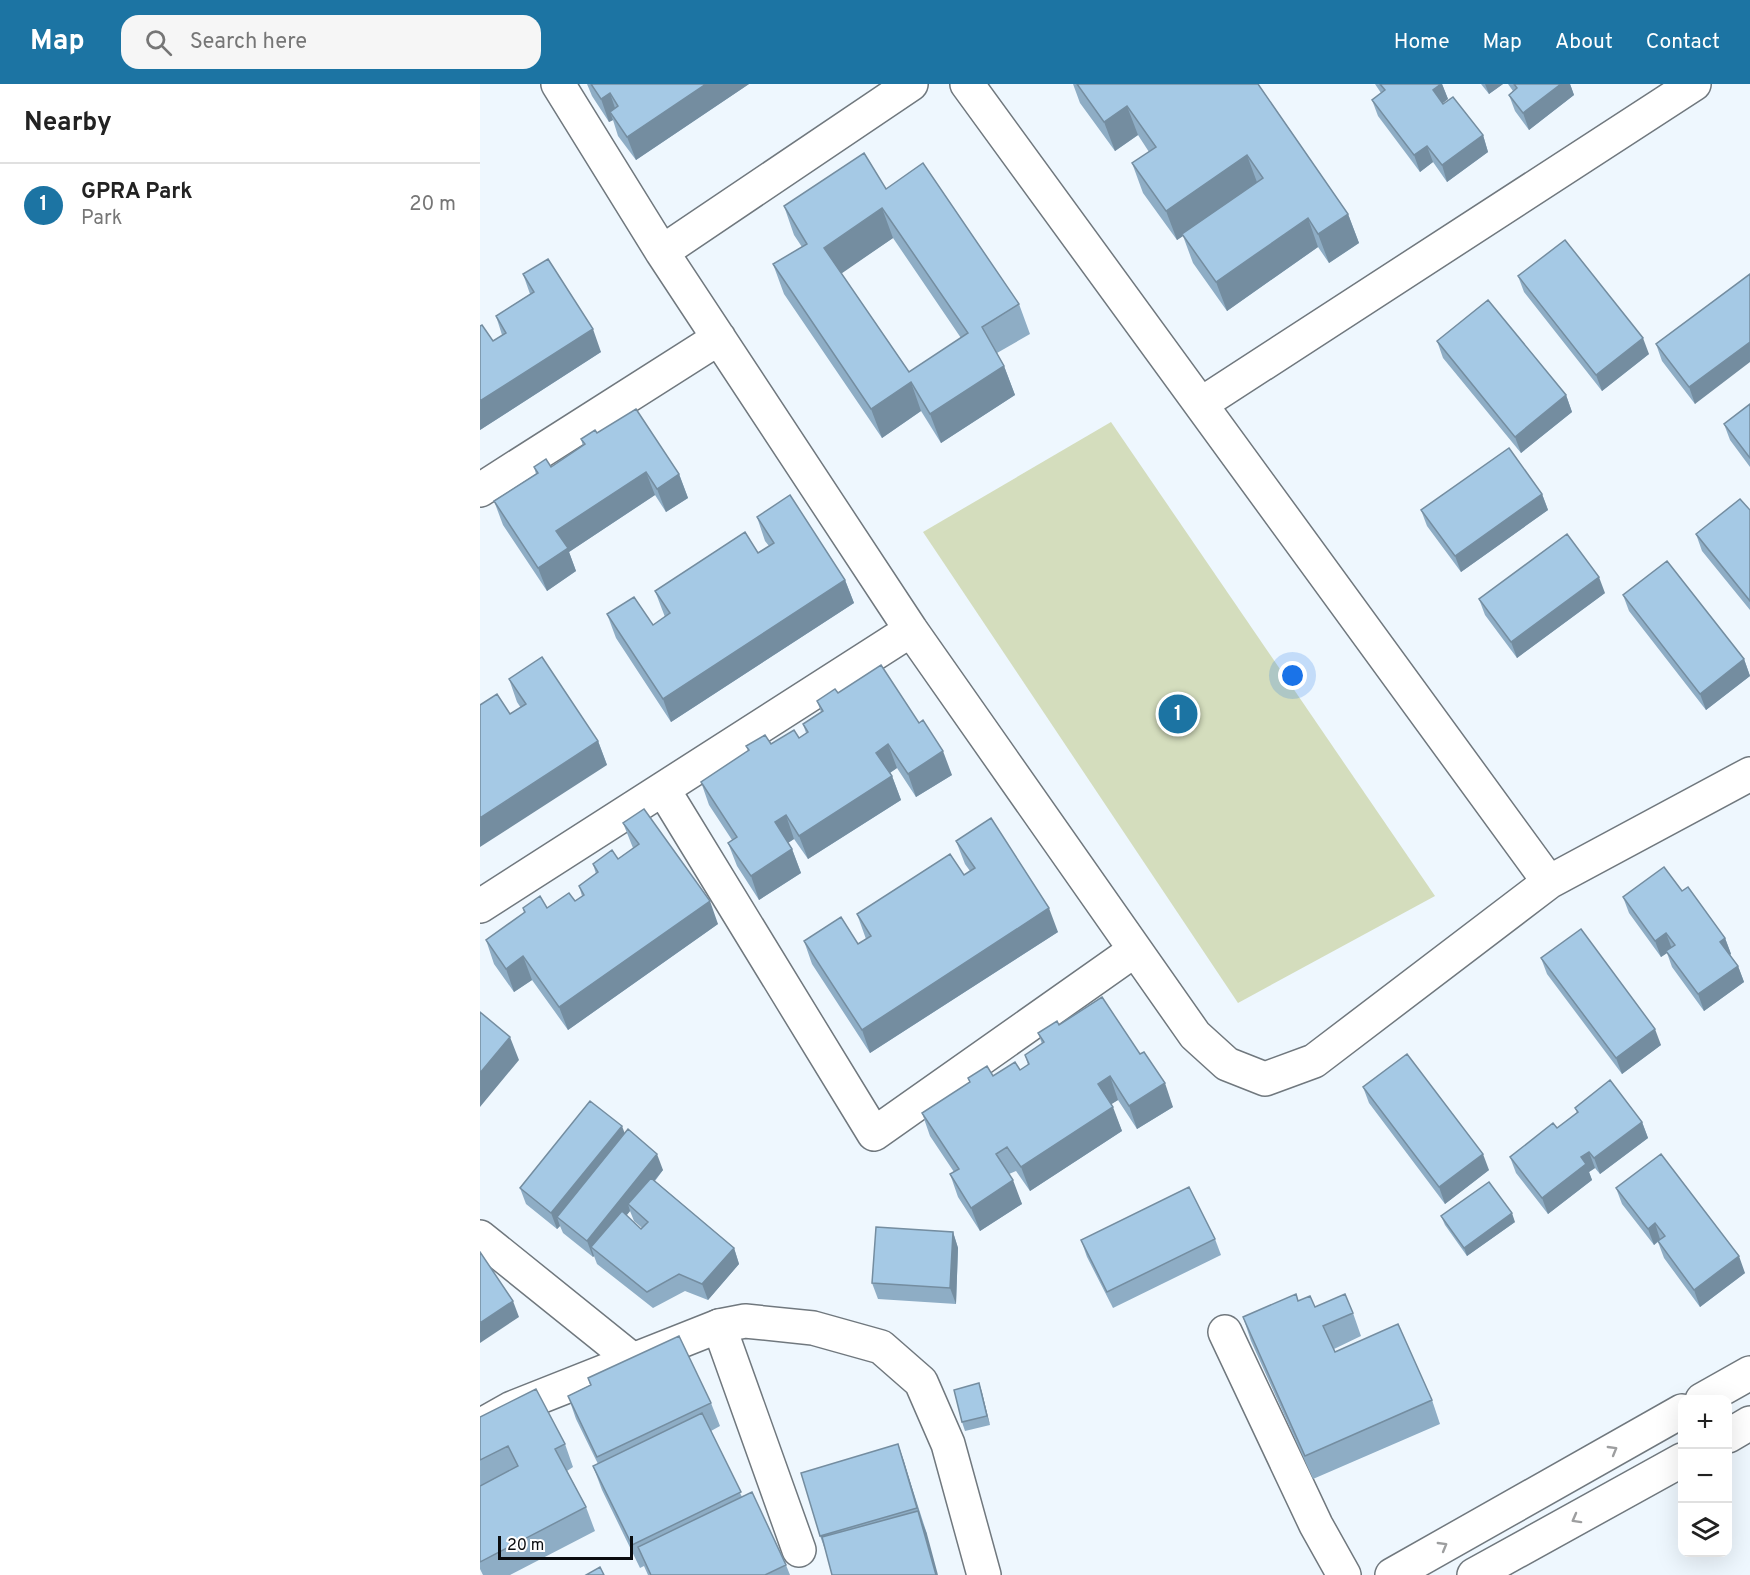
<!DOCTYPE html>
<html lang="en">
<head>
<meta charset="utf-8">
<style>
  body { margin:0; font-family:Overpass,sans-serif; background:#f6f6f6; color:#222 }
  .controls { position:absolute; right:18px; bottom:18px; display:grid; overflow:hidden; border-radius:12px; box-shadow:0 6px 24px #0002 }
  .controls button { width:54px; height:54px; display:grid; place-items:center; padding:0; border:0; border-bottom:2px solid #e0e0e0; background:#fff; color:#222; font:30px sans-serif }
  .scale { position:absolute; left:18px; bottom:15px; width:135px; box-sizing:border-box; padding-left:6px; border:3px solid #0a0c0f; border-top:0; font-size:16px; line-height:21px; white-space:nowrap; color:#0a0c0f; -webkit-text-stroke:4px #fff; paint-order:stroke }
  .you { position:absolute; left:813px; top:592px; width:21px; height:21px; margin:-15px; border:4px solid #fff; border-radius:50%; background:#1a73e8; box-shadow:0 0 0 9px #1a73e833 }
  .badge { display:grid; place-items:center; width:39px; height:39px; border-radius:50%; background:#1c74a3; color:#fff; font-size:20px; font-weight:700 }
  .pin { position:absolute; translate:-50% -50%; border:3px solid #fff; box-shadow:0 2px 6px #0006 }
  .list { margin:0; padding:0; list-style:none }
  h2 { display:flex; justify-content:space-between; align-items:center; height:78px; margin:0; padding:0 24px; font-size:26px }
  h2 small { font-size:20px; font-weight:400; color:#767676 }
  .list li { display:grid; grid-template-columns:39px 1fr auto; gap:18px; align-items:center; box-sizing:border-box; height:84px; padding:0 24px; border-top:2px solid #e0e0e0 }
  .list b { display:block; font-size:22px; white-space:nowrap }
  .list p { margin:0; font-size:20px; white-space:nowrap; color:#767676 }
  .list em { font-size:20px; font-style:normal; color:#767676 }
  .icon { flex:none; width:33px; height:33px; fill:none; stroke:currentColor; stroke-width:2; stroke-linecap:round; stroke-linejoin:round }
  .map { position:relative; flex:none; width:1270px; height:1491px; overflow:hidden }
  header { display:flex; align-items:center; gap:36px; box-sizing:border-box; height:84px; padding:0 30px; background:#1c74a3; color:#fff }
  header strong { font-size:28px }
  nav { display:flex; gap:33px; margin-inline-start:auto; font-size:21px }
  .search { width:420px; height:54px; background:#f6f6f6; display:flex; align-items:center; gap:15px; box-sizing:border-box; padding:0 21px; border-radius:18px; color:#767676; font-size:22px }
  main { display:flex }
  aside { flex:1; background:#fff }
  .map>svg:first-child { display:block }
  .green { fill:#d4ddbd }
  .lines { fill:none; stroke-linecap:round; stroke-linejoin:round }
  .minor-casing { stroke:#70787e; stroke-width:36 }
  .tertiary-casing { stroke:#70787e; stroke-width:36 }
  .minor { stroke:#fff; stroke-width:33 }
  .tertiary { stroke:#fff; stroke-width:33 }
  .wall { fill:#8eadc5; fill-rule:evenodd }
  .shaded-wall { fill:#748da0 }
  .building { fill:#a5c9e5; stroke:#748da0; stroke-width:1.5; fill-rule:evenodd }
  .oneway { stroke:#9d9e9f }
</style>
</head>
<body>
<header>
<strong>Map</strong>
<div class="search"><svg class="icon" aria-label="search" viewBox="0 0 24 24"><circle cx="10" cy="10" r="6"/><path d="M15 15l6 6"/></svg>Search here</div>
<nav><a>Home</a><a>Map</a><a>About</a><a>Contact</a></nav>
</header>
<main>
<aside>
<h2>Nearby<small></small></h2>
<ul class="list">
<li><span class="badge">1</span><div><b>GPRA Park</b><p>Park</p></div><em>20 m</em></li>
</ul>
</aside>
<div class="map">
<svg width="1270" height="1491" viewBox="0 0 1270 1491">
  <rect width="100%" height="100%" fill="#eef7fe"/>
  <!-- green -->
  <path class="green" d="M631,338L955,812L758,919L443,448Z"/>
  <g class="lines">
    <defs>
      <path id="minor" d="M78,0L182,168
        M431,0L182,168L431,546L715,951L747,980L785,995L834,977L1069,798L1270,690
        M487,0L1069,798
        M721,320L1214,0
        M0,406L239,254
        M183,705L394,1050L655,866
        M0,822L431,546
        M0,1153L154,1277
        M239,1242L319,1466
        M745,1248L836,1441L864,1491"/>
      <path id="tertiary" d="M1222,1316L1270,1289
        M0,1342L32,1324L239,1242L265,1237L333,1244L401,1263L441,1298L468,1360L504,1491
        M1248,1352L1270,1339
        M912,1491L1202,1327
        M994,1491L1202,1376"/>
    </defs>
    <!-- minor casing -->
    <use href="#minor" class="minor-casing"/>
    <!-- tertiary casing -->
    <use href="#tertiary" class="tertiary-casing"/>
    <!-- minor -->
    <use href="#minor" class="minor"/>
    <!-- tertiary -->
    <use href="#tertiary" class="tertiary"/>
  </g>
  <!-- wall -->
  <path class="wall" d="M107,0H269L156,76L138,52L133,36L129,38L112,12Z
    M593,0H778L868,130L879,159L849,179L838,163L747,227L713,179L703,152L697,156L663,109L652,79L669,68L658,51L635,67L600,19Z
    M895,0H962L968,15L963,19L1003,51L1008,68L967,98L953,78L940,88L898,32L892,16L901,9Z
    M1001,0H1023L1009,10Z
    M1028,0H1090L1094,11L1049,46L1035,27L1029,11L1033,7Z
    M406,105L539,220L550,250L517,269L524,282L535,311L461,359L441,327L402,354L304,210L293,180L322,163L314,151L304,122ZM413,154L481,254L429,288L361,189Z
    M43,190L121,268L0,346V242L13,257L22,251L16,232L50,210Z
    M1270,190L1215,320L1182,277L1176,260Z
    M1038,192L1169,270L1122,307L1044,208Z
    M957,257L1086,311L1092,328L1041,369L963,274Z
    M1270,320V383L1250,356L1244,340Z
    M117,349L199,390L208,414L186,428L175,411L89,468L96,487L67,507L23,441L14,417L56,390L54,383H71L103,362L101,355Z
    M1062,410L1068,426L981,488L947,442L941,426Z
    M1270,426V526L1222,467L1216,450Z
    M277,433L365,496L374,519L191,638L136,554L127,530L173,541L185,533L175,507L278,469L289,462L285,457Z
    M1125,509L1037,574L1005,531L999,515Z
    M1143,511L1264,575L1270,592L1226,626L1149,527Z
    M29,595L118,657L127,681L30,630L41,624L37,618Z
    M358,609L472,691L436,713L417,684L410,689L412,692L421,716L328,775L314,755L308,759L312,765L321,789L279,816L257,782L248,759L252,756L229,721L221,698L268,667L266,662L291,660L319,654L326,649L323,640L341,628L337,617Z
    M143,739L238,840L88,946L52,896L34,908L14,880L6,856L44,829L43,824H67L95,817L102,812L99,802L116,790L113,780L138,775L153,764Z
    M476,757L578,848L390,969L332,880L324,857L378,860L386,855L377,830L484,791L490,787L485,780Z
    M1202,807L1245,854L1251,870L1250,871L1258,882L1264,898L1224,927L1192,883L1187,869L1181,873L1149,829L1143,813Z
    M1061,874L1181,961L1142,990L1067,890Z
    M579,941L693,1023L657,1045L638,1016L631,1020L642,1047L550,1107L536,1087L529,1090L542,1120L500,1147L478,1113L470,1090L474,1088L450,1052L442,1029L490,998L488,994L513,992L540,986L548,981L545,971L562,960L558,949Z
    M883,1003L1009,1086L965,1120L889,1019Z
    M1095,1024L1162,1038L1168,1054L1120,1090L1115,1084L1109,1088L1112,1096L1068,1130L1036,1089L1030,1073L1077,1044L1097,1029Z
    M144,1049L183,1086L175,1097L254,1164L259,1180L228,1216L205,1207L173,1224L117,1180L114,1172L113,1173L83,1149L80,1142L77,1145L46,1120L40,1104ZM150,1127L154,1137L162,1144L161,1145L146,1132Z
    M1136,1104L1265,1189L1220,1223L1184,1174L1178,1158L1174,1161L1142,1120Z
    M961,1132L1035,1138L987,1172L965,1141Z
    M473,1148L478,1164L476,1220L398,1215L392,1199Z
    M735,1155L741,1171L633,1224L607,1173L601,1156Z
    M818,1217L835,1223L873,1229L881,1252L854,1265L855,1268L952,1316L960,1340L833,1395L771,1257L763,1233Z
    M108,1294L231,1319L240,1342L231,1347L262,1413L306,1481L310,1491H168L164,1482L160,1484L122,1406L113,1382L118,1380L96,1335L88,1312L110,1301Z
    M499,1299L510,1341L485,1347L482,1338Z
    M0,1333L85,1360L93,1383L87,1387L106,1423L115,1447L30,1491H3L0,1485Z
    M418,1360L447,1450L346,1468L340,1452Z"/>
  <!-- shaded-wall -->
  <path class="shaded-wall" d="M226,0H269L156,76L147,53Z
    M961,0H962L968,15L959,22L953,6Z
    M1005,0H1023L1009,10Z
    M1081,0H1090L1094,11L1049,46L1043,29Z
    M130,9L138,33L130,28L133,36L129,38L121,15Z
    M647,22L658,51L635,67L624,38Z
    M1003,51L1008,68L967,98L962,81Z
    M947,62L953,78L940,88L934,71Z
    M767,71L778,101L702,150L703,152L697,156L686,127Z
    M402,124L413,154L355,194L344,164Z
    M868,130L879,159L849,179L838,150Z
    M828,134L838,163L747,227L736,198Z
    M113,245L121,268L0,346V317Z
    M1163,254L1169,270L1122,307L1116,291Z
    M1270,258V278L1215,320L1209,303Z
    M524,282L535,311L461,359L450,330Z
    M431,298L441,327L402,354L391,325Z
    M1086,311L1092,328L1041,369L1035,353Z
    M166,388L175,411L89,468L96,487L67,507L58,484L76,447Z
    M199,390L208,414L186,428L177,405Z
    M1062,410L1068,426L981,488L975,472Z
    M1119,493L1125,509L1037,574L1031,558Z
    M365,496L374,519L191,638L183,615Z
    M1264,575L1270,592L1226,626L1220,610Z
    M118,657L127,681L0,763V734Z
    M408,660L417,684L405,692L396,669Z
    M463,667L472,691L436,713L428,690Z
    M412,692L421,716L328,775L319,752Z
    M306,731L314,755L303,762L295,738Z
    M312,765L321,789L279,816L271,792Z
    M230,817L238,840L88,946L79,923Z
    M569,824L578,848L390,969L382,946Z
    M1186,849L1192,865L1186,867L1187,869L1181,873L1175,857Z
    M1245,854L1251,870L1246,874L1240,858Z
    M43,872L52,896L34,908L26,885Z
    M1258,882L1264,898L1224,927L1218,910Z
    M1175,945L1181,961L1142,990L1136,974Z
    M30,953L39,976L0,1023V989Z
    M630,992L638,1016L627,1023L618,1000Z
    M685,999L693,1023L657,1045L649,1022Z
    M633,1023L642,1047L550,1107L541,1083Z
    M1162,1038L1168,1054L1120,1090L1114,1074Z
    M142,1042L148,1058L77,1133L80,1142L77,1145L71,1129Z
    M1109,1068L1115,1084L1109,1088L1112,1096L1068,1130L1062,1114L1101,1073Z
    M177,1070L183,1086L152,1124L148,1120L150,1127L117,1168L111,1163L114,1172L113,1173L107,1157Z
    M1003,1070L1009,1086L965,1120L959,1103Z
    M533,1096L542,1120L500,1147L491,1124Z
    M1032,1129L1035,1138L987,1172L984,1164Z
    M1175,1139L1180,1155L1174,1161L1168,1145Z
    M473,1148L478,1164L476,1220L470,1204Z
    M254,1164L259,1180L228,1216L222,1200Z
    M1259,1172L1265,1189L1220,1223L1214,1206Z
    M33,1217L39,1233L0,1259V1239Z
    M499,1299L502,1308L510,1341L507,1332Z
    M418,1360L424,1377L443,1440L437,1424Z
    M438,1427L447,1450L458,1491H456Z"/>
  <!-- building -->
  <path class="building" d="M111,0H226L147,53L130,28L138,22L130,9L121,15Z
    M597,0H778L868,130L838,150L828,134L736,198L702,150L783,94L767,71L686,127L652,79L676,63L647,22L624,38Z
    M900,0H961L953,6L963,20L973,13L1003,51L962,81L947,62L934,71L892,16L905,6Z
    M1034,0H1081L1043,29L1029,11L1037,4Z
    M384,69L406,105L443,79L539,220L502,243L524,282L450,330L431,298L391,325L293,180L327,160L304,122ZM402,124L488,249L429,288L344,164Z
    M1085,156L1163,254L1116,291L1038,192Z
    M68,175L113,245L0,317V242L2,241L13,257L26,249L16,232L54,208L43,190Z
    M1270,190V258L1209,303L1176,260Z
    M1008,216L1086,311L1035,353L957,257Z
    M1270,320V374L1244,340Z
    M156,325L199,390L177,405L166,388L76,447L88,464L58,484L14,417L58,389L54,383L66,375L71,383L105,360L101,355L115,346L117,349Z
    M1029,364L1062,410L975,472L941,426Z
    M310,411L365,496L183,615L127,530L154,513L173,541L190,529L175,507L265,448L278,469L294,459L277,433Z
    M1260,415L1270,426V517L1216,450Z
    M1087,450L1119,493L1031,558L999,515Z
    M1187,477L1264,575L1220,610L1143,511Z
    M62,573L118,657L0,734V621L17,610L30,630L46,620L29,595Z
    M401,581L439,639L443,636L463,667L428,690L408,660L396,669L412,692L319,752L306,731L295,738L312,765L271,792L248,759L257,753L221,698L269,666L266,662L285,651L291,660L314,646L319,654L328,648L323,640L343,627L337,617L355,605L358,609Z
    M164,725L230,817L79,923L43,872L26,885L6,856L45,828L43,824L60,812L67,824L89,809L95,817L104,811L99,802L118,788L113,780L132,766L138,775L159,760L143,739Z
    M511,734L569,824L382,946L324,857L361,833L378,860L391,852L377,830L470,770L484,791L495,784L476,757Z
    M1184,783L1202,807L1208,803L1245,854L1240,858L1258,882L1218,910L1186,867L1195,861L1186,849L1175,857L1143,813Z
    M1101,845L1175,945L1136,974L1061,874Z
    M622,913L660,970L664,968L685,999L649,1022L630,992L618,1000L633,1023L541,1083L527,1063L516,1070L533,1096L491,1124L470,1090L479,1085L442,1029L490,998L488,994L507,982L513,992L535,978L540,986L549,980L545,971L564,958L558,949L577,937L579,941Z
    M0,928L30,953L0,989Z
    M927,970L1003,1070L959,1103L883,1003Z
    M1130,996L1162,1038L1114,1074L1109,1068L1101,1073L1106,1080L1062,1114L1030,1073L1073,1039L1077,1044L1098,1028L1095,1024Z
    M110,1017L142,1042L71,1129L40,1104Z
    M148,1045L177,1070L107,1157L77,1133Z
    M1181,1070L1259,1172L1214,1206L1178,1157L1185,1152L1175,1139L1168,1145L1136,1104Z
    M171,1094L254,1164L222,1200L199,1190L167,1208L111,1163L142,1127L161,1145L168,1138L148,1120Z
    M1009,1098L1032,1129L984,1164L961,1132Z
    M709,1103L735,1155L627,1208L601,1156Z
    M396,1143L473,1148L470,1204L392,1199Z
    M0,1168L33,1217L0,1239Z
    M816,1210L818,1217L830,1212L835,1223L865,1210L873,1229L843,1242L855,1268L918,1240L952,1316L825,1372L763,1233Z
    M199,1252L231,1319L117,1373L88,1312L111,1301L108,1294Z
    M499,1299L507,1332L482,1338L474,1306Z
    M56,1305L85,1360L75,1365L106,1423L0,1478V1402L38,1382L28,1362L0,1376V1333Z
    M222,1329L261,1408L152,1461L113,1382Z
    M418,1360L437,1424L340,1452L321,1389Z
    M272,1408L306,1481L285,1491H171L158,1463Z
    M438,1427L456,1491H352L342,1453Z
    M120,1483L124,1491H106Z"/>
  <!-- one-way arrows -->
  <defs><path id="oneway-chevron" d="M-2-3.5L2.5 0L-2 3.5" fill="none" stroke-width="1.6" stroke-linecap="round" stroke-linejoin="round" transform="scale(1.5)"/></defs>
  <g class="oneway">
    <use href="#oneway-chevron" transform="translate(1133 1366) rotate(-30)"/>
    <use href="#oneway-chevron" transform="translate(1096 1435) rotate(151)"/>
    <use href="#oneway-chevron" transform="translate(963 1462) rotate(-30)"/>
  </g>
</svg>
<div class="controls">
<button>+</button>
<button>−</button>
<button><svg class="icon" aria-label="layers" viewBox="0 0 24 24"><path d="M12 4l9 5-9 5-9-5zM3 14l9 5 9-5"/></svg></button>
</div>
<div class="scale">20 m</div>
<div class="you"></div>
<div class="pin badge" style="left:698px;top:630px">1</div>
</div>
</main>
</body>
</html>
